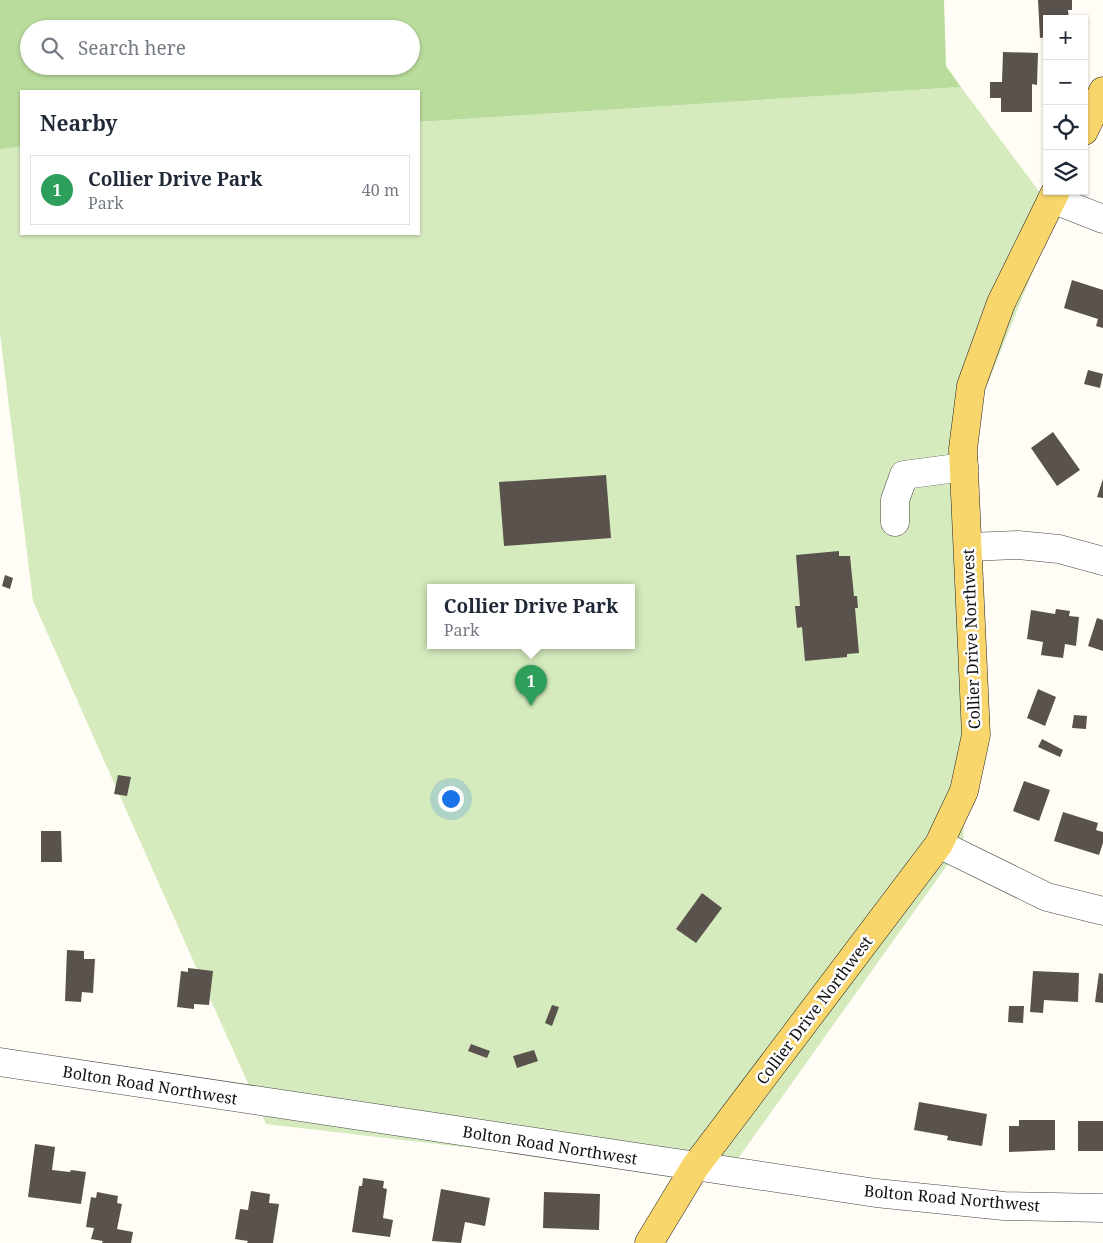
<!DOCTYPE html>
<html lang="en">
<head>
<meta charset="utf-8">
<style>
  body { margin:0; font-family:"Noto Serif",serif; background:#f6f6f7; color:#1f2937 }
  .controls { position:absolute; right:15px; top:15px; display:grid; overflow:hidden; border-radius:0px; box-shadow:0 1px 4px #0004 }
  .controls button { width:45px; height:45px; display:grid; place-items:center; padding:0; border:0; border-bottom:1px solid #e0e1e3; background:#fff; color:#1f2937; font:25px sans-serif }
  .you { position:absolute; left:450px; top:798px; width:18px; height:18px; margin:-12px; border:4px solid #fff; border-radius:50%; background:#1a73e8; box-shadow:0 0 0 8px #1a73e833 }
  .badge { display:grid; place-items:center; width:32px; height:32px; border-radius:50%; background:#2563eb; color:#fff; font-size:16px; font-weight:700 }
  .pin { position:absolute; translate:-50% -41px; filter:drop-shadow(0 1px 2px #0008) }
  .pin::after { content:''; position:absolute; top:26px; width:18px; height:15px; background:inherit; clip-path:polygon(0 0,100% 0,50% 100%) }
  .popup { position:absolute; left:427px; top:584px; width:208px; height:65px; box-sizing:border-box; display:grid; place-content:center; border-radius:0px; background:#fff; filter:drop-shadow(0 1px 4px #0005); font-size:16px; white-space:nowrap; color:#747a83 }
  .popup b { font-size:19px; color:#1f2937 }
  .popup::after { content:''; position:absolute; left:50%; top:100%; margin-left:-10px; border:10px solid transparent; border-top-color:#fff }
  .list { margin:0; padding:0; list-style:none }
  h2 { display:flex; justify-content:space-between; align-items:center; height:65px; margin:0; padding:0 20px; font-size:21px }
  h2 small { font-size:16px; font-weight:400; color:#747a83 }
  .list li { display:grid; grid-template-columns:32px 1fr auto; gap:15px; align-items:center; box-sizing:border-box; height:70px; margin:0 10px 10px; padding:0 10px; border:1px solid #e0e1e3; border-radius:0px }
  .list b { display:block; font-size:19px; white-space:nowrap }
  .list p { margin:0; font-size:16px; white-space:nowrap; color:#747a83 }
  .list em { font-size:16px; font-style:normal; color:#747a83 }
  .icon { flex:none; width:28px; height:28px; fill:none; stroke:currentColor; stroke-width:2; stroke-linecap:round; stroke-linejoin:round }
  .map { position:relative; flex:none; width:1103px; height:1243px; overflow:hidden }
  .search { position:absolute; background:#fff; box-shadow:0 1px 4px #0004; left:20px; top:20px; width:400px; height:55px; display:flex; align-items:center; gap:12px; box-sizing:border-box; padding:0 18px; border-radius:28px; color:#747a83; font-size:19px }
  .panel { position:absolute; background:#fff; box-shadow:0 1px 4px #0004; left:20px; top:90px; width:400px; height:145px; border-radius:0px }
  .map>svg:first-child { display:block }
  .green { fill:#d5ebbd; fill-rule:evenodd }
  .forest { fill:#b9dc9c; fill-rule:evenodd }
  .building { fill:#5a524d }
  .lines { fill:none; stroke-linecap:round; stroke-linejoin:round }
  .minor-casing { stroke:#444; stroke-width:29 }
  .major-casing { stroke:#222; stroke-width:29 }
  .minor { stroke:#fff; stroke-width:28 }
  .major { stroke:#f9d66b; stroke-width:28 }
  .labels { text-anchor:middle; stroke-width:5; stroke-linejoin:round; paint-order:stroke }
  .street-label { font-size:16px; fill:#111; stroke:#fff }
</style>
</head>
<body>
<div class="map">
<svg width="1103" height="1243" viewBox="0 0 1103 1243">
  <rect width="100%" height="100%" fill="#fffdf5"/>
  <!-- green -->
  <path class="green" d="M961,87L1056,214L967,435L975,600L963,843L727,1174L548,1157L266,1124L33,601L0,334V149L21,147V234H419V122ZM431,587H631V645H431Z"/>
  <!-- forest -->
  <path class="forest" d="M0,0H944L946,66L961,87L419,122V91H21V147L0,149ZM29,29H411V66H29Z"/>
  <!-- building -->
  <path class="building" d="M1038,0H1072V10H1068L1069,19H1047V37L1040,38Z
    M1003,52L1038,53L1037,85L1032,84V112H1001V98H990V82H1002Z
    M1072,280L1103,290V328L1096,326L1098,319L1064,308Z
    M1088,370L1103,374L1100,388L1084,384Z
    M1053,432L1080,470L1057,486L1031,448Z
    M606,475L611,538L504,546L499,482Z
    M1103,479V498L1097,497Z
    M839,551V556H850L854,596H857L858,608H855L859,653L847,654V657L805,661L802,627L797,628L795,606H800L796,555Z
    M5,575L13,578L10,589L2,586Z
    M1056,609L1070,611L1069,616L1079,617L1076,646L1065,644L1063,658L1041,655L1043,642L1027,639L1031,610L1055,614Z
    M1097,618L1103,620V651L1088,646Z
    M1038,689L1056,697L1045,726L1027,718Z
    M1074,715L1087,716L1086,729L1072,728Z
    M1042,739L1063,750L1060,757L1038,747Z
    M118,775L131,777L127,796L114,794Z
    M1024,781L1050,790L1039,821L1013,811Z
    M1063,812L1098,823L1096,830L1103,832V843L1099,855L1054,841Z
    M41,831H61L62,862H41Z
    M702,893L722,908L696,943L676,929Z
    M67,950L84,951V959H95L93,993L82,992L81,1002L65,1001Z
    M188,968L213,971L209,1005L194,1004V1009L177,1007L181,971L188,972Z
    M1033,971L1079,973L1078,1002L1044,1000L1043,1013L1030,1012Z
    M1099,973L1103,974V1003L1095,1002Z
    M552,1005L559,1007L552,1026L545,1023Z
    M1009,1006H1024L1023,1023L1008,1022Z
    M471,1044L490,1051L487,1058L468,1051Z
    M534,1050L538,1061L517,1068L513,1056Z
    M919,1102L987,1114L982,1146L947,1140L948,1136L914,1130Z
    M1019,1120H1055V1150L1009,1152V1126H1019Z
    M1078,1121H1103V1151H1078Z
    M35,1144L55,1147L52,1170L70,1172L71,1170L86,1172L81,1204L28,1197Z
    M363,1178L384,1181L383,1188L387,1189L383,1218L393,1220L390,1237L352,1232L359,1186H362Z
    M441,1189L490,1198L485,1226L465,1222L461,1243L432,1241Z
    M251,1191L270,1194L269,1203L279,1204L273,1243H247L248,1241L235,1239L240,1209L248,1210Z
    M97,1192L118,1196L117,1203L122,1204L117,1229L133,1232L131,1243H102L103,1241L91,1239L94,1228L86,1227L91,1197L96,1198Z
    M544,1192L600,1194L599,1230L543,1228Z"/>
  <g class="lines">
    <defs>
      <path id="minor" d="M1052,199L1103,219
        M895,522V500L904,475L964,467
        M968,547L1018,545L1059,549L1103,561
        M939,844L1047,897L1103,911
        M0,1062L876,1193L1004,1206L1103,1208"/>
      <path id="major" d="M1084,131L1103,91
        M649,1243L695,1167L939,844L964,791L976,735L963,449L971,386L1001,303L1056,191"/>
    </defs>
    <!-- minor casing -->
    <use href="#minor" class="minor-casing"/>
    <!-- major casing -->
    <use href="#major" class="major-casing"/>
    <!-- minor -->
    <use href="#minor" class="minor"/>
    <!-- major -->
    <use href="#major" class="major"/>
  </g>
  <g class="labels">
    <!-- street labels -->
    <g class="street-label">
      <text transform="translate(971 639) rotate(-92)" y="6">Collier Drive Northwest</text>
      <text transform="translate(814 1010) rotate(-53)" y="6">Collier Drive Northwest</text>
      <text transform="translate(150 1085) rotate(9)" y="6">Bolton Road Northwest</text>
      <text transform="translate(550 1145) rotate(9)" y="6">Bolton Road Northwest</text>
      <text transform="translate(952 1198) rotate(5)" y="6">Bolton Road Northwest</text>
    </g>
  </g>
</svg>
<div class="controls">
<button>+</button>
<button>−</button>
<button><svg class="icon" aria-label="locate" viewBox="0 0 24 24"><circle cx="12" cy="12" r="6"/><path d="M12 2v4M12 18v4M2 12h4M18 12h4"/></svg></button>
<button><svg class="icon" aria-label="layers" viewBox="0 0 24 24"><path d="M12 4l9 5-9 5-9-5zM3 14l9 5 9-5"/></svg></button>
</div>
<div class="you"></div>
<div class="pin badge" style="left:531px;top:706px;background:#2e9e5b">1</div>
<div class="popup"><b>Collier Drive Park</b>Park</div>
<div class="search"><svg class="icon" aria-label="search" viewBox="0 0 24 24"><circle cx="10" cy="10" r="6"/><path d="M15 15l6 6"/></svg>Search here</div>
<section class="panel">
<h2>Nearby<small></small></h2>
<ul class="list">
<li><span class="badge" style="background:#2e9e5b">1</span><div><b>Collier Drive Park</b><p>Park</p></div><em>40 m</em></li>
</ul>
</section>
</div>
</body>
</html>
